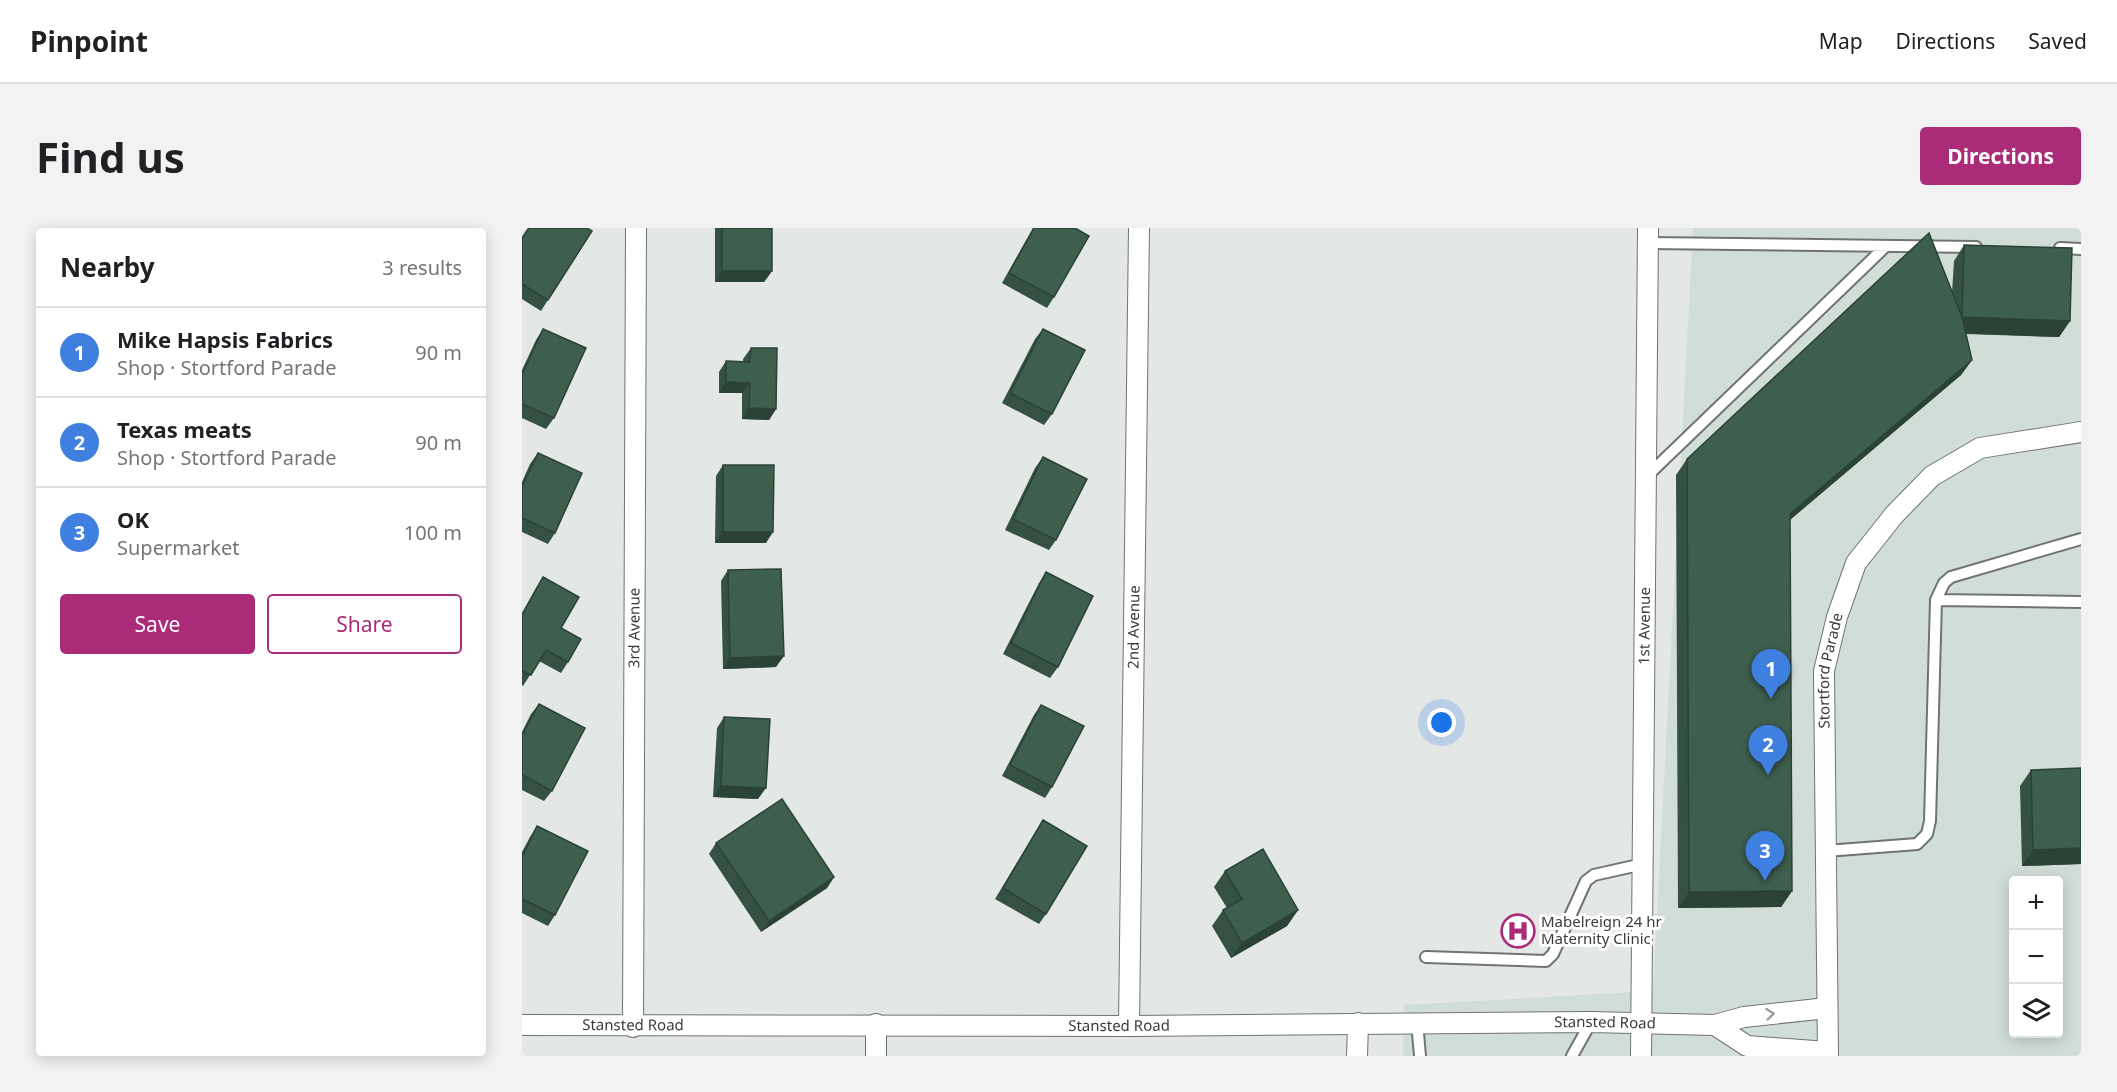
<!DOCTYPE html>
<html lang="en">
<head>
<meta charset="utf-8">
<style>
  body { margin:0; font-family:"Noto Sans",sans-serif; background:#f2f2f2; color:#202124 }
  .controls { position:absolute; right:18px; bottom:18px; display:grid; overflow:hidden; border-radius:6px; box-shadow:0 3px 15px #0003 }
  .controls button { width:54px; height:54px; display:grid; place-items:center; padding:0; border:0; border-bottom:2px solid #e0e0e0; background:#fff; color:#202124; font:30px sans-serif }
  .you { position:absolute; left:920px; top:495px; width:21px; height:21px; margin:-15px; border:4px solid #fff; border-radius:50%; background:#1a73e8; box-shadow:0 0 0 9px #1a73e833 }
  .badge { display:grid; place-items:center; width:39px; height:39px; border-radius:50%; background:#ac2b79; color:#fff; font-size:20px; font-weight:700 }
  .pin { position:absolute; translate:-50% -50px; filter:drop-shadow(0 2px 3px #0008) }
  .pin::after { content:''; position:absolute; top:32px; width:21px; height:18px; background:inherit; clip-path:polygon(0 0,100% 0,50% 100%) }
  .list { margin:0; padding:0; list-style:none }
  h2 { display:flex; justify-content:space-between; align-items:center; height:78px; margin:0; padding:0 24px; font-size:26px }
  h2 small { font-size:20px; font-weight:400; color:#757577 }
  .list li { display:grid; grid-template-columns:39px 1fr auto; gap:18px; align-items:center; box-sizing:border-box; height:90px; padding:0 24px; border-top:2px solid #e0e0e0 }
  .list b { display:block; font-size:22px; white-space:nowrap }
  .list p { margin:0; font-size:20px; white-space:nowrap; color:#757577 }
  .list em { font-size:20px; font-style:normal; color:#757577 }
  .actions { display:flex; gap:12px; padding:18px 24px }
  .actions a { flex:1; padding:14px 0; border:2px solid #ac2b79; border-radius:6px; text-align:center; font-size:21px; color:#ac2b79 }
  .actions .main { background:#ac2b79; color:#fff }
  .icon { flex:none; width:33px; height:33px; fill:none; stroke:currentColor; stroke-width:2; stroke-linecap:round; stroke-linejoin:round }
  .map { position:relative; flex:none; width:1559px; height:828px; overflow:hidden; border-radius:6px }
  header { display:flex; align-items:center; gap:36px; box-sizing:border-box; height:84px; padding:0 30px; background:#fff; border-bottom:2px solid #e0e0e0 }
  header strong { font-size:28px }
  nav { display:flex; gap:33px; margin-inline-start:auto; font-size:21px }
  .intro { display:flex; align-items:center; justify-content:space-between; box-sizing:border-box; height:144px; padding:0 36px }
  h1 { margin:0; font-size:42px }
  .button { padding:15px 27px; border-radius:6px; background:#ac2b79; color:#fff; font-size:21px; font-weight:700 }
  main { display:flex; gap:36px; padding:0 36px }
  aside { flex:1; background:#fff; border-radius:6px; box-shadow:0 3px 15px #0003 }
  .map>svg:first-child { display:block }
  .built { fill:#d1ded7; fill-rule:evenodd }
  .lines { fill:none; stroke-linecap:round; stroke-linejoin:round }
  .service-casing { stroke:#6f7471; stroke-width:14 }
  .minor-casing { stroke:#6f7471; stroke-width:22 }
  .service { stroke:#fff; stroke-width:10 }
  .minor { stroke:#fff; stroke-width:20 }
  .wall { fill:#355143 }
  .shaded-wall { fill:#2b4237 }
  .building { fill:#3e5e4e; stroke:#2b4237; stroke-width:1.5 }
  .oneway { stroke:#9c9e9d }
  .labels { text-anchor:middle; stroke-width:6; stroke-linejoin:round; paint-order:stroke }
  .street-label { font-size:15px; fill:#3a3c3b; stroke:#fff }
  .poi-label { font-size:15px; fill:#3a3c3b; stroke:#fff; text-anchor:start }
</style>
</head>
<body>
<header>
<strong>Pinpoint</strong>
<nav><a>Map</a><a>Directions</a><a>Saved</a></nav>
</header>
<div class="intro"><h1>Find us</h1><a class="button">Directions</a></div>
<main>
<aside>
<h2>Nearby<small>3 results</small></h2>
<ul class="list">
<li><span class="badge" style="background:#3f7fe0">1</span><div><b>Mike Hapsis Fabrics</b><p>Shop · Stortford Parade</p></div><em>90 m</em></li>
<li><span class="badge" style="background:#3f7fe0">2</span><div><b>Texas meats</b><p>Shop · Stortford Parade</p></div><em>90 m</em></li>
<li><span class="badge" style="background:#3f7fe0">3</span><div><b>OK</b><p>Supermarket</p></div><em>100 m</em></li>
</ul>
<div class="actions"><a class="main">Save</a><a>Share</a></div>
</aside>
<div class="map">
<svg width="1559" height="828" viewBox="0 0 1559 828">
  <rect width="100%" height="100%" fill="#e3e7e5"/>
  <!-- built -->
  <path class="built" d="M1171,0H1559V828H881L882,777L1131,763ZM1492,652H1536V806H1492Z"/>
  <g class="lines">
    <defs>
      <path id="service" d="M1126,15L1454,19
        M1538,20L1559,21
        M1124,249L1364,18
        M1414,372L1559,374
        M1304,623L1395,616L1405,606L1408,593L1414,372L1422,355L1429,349L1559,311
        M904,729L1024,733L1031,726L1064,653L1072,647L1121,636
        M895,794L898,828
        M1050,828L1069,794"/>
      <g id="minor">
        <path id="s1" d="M0,797L607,798L1069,794L1193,797L1222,789L1305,780"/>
        <path d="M1193,797L1225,818L1305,824"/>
        <path id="s2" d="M607,798L617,0"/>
        <path id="s3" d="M111,799L114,0"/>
        <path d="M354,828V796"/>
        <path d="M835,828L836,795"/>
        <path id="s4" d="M1119,828L1126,0"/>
        <path id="s5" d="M1306,828L1302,443L1315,389L1334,335L1372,287L1410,248L1458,220L1559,204"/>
      </g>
    </defs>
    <!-- service casing -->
    <use href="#service" class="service-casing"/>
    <!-- minor casing -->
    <use href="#minor" class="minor-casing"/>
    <!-- service -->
    <use href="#service" class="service"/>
    <!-- minor -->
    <use href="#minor" class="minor"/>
  </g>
  <!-- wall -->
  <path class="wall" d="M6,0H65L26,72L19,83L0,71V9Z
    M193,0H250V43L242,54H193Z
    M511,0H553L532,69L525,80L480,55Z
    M1442,17L1548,93L1537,109L1444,106L1450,132L1439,147L1268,292L1270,663L1259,679L1156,680L1154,247L1165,231L1430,65L1432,33Z
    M21,101L32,190L24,201L0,190V142L14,112Z
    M521,101L530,186L522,197L480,175L513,111Z
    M229,120L254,181L247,192L220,191V165H197V144L204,133H221V131Z
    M16,225L33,305L26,316L0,304V254L8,236Z
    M521,229L534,312L527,322L483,302L513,240Z
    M201,237L244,315H193L194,248Z
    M206,342L254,439L201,441L199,353Z
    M524,344L536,439L528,450L481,426L517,355Z
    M21,349L39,400L46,434L39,445L17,433L1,458L0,457V385L14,360Z
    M17,476L30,563L22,573L0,562V504L9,486Z
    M519,477L530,559L523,570L480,548L512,487Z
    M202,489L236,571L191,569L195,500Z
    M1509,542L1559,636L1500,638L1498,558Z
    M521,592L524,686L517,696L473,671L514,603Z
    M15,598L33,687L26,698L0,685V624L8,609Z
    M194,615L312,649L305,660L239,704L187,626Z
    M703,643L776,682L765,698L709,730L690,698L701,682L705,680L692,659Z"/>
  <!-- shaded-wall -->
  <path class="shaded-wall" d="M200,43H250L242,54H193Z
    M1440,89L1548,93L1537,109L1429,105Z
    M1450,132L1439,147L1257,301L1268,286Z
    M204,154L228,155L220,165H197Z
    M227,180L254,181L247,192L220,191Z
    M201,304H251L244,315H193Z
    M262,428L254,439L201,441L208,430Z
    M199,558L244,560L236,571L191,569Z
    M1559,620V636L1500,638L1511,622Z
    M312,649L305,660L239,704L247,693Z
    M1270,663L1259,679L1156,680L1167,664Z
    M776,682L765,698L709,730L720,715Z"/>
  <!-- building -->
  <path class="building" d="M7,0H65L70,3L26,72L0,56V10Z
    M200,0H250V43H200Z
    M512,0H553L567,8L532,69L487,45Z
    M1407,5L1440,89L1442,17L1550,20L1548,93L1440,89L1450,132L1268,286L1270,663L1167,664L1165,231Z
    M21,101L64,120L32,190L0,176V147Z
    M521,101L563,122L530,186L488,165Z
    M229,120H255L254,181L227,180L228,155L204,154V133L228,134Z
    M16,225L60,245L33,305L0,290V259Z
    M521,229L565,251L534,312L491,291Z
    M201,237H252L251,304H201Z
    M259,341L262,428L208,430L206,342Z
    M524,344L571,368L536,439L489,415Z
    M21,349L57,369L39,400L59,411L46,434L24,422L9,447L0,443V387Z
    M17,476L63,500L30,563L0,547V507Z
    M519,477L562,498L530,559L488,537Z
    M202,489L248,491L244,560L199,558Z
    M1559,540V620L1511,622L1509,542Z
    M260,571L312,649L247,693L194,615Z
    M521,592L565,618L524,686L481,660Z
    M15,598L66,623L33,687L0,671V629Z
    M741,621L776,682L720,715L701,682L720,671L703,643Z"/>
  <!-- one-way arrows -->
  <defs><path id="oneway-chevron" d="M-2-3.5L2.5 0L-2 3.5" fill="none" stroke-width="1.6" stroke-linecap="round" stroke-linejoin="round" transform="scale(1.5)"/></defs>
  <use class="oneway" href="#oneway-chevron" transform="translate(1248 786) rotate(-6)"/>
  <!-- icons -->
  <defs>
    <symbol id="hospital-ring" viewBox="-11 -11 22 22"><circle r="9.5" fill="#fff" stroke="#ac2b79" stroke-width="1.5"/><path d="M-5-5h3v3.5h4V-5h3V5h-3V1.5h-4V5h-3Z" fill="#ac2b79"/></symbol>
  </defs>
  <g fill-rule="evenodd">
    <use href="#hospital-ring" x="977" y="684" width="38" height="38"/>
  </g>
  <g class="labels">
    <!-- street labels -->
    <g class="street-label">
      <text dy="5" stroke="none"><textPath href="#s4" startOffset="430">1st Avenue</textPath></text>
      <text dy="5" stroke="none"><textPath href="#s3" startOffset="399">3rd Avenue</textPath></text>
      <text dy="5" stroke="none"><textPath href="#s2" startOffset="399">2nd Avenue</textPath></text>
      <text dy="5" stroke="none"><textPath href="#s5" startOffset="386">Stortford Parade</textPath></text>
      <text dy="5" stroke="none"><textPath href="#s1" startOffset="1083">Stansted Road</textPath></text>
      <text dy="5" stroke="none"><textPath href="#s1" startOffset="597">Stansted Road</textPath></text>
      <text dy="5" stroke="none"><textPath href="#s1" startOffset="111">Stansted Road</textPath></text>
    </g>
    <!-- poi labels -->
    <g class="poi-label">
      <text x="1019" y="699">Mabelreign 24 hr<tspan x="1019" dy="17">Maternity Clinic</tspan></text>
    </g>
  </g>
</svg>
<div class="controls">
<button>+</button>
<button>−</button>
<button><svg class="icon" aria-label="layers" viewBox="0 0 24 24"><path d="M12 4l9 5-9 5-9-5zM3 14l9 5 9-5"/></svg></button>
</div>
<div class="you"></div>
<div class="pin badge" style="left:1249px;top:471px;background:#3f7fe0">1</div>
<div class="pin badge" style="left:1246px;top:547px;background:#3f7fe0">2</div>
<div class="pin badge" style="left:1243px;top:653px;background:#3f7fe0">3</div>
</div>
</main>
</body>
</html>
